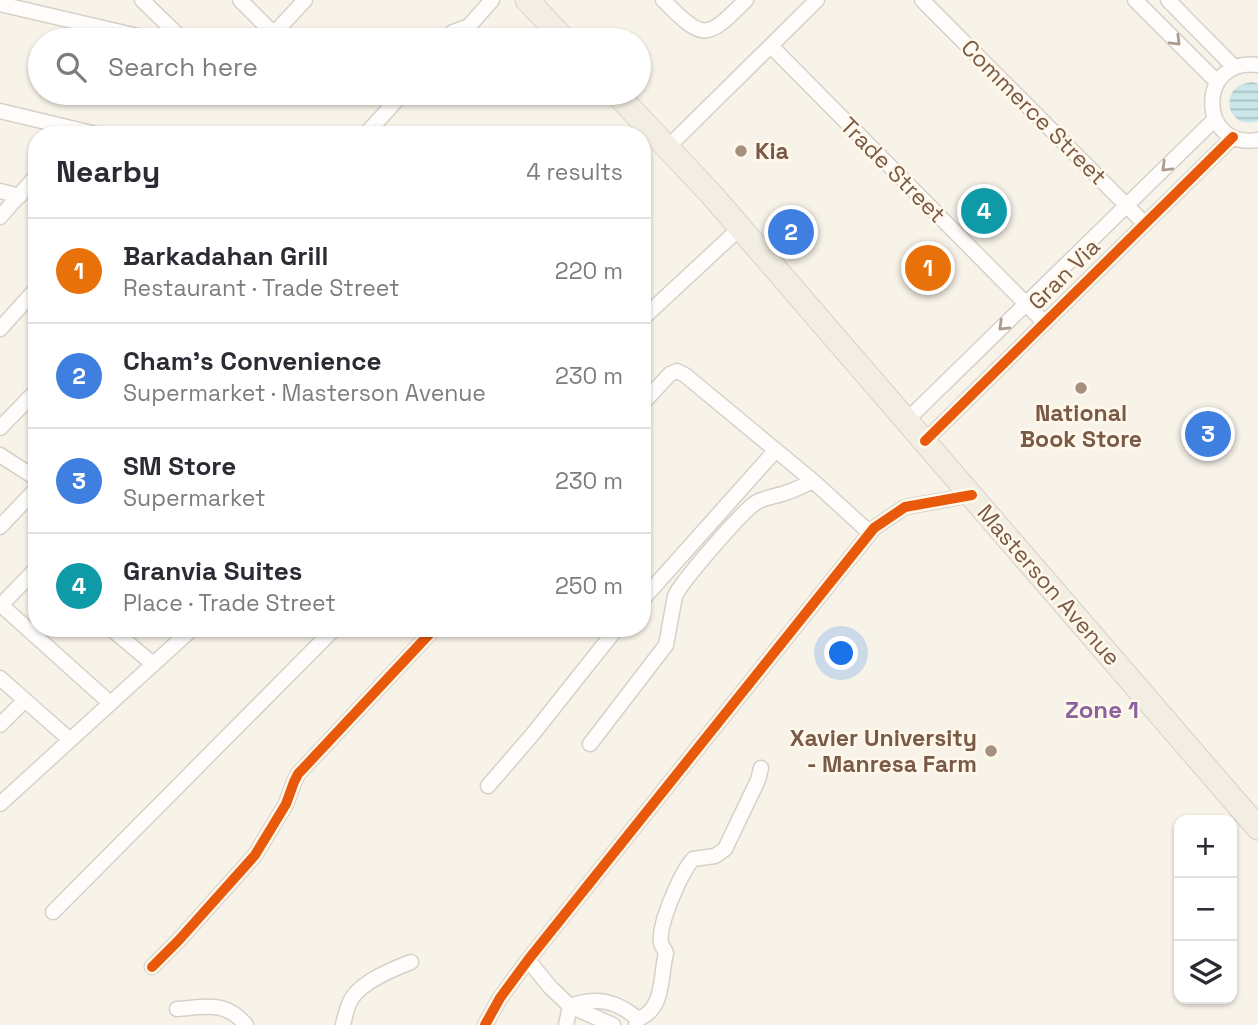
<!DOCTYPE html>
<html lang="en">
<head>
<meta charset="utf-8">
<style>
  body { margin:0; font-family:"Space Grotesk",sans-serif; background:#f2f2f3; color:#2b2b33 }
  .controls { position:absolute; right:21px; bottom:21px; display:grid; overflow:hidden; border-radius:14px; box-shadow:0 2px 5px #0004 }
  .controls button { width:63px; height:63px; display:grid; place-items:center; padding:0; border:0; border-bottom:2px solid #e1e1e2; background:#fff; color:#2b2b33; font:35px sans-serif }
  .you { position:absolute; left:842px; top:654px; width:24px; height:24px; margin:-18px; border:5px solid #fff; border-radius:50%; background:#1a73e8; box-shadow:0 0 0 10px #1a73e833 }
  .badge { display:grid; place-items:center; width:46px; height:46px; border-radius:50%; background:#0b8043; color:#fff; font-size:23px; font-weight:700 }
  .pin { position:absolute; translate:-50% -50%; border:4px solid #fff; box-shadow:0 2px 7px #0006 }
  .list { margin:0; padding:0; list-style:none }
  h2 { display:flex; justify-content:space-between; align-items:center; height:91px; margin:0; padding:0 28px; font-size:30px }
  h2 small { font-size:23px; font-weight:400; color:#7c7c81 }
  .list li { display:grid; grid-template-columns:46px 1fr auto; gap:21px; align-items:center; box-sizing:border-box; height:105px; padding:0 28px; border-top:2px solid #e1e1e2 }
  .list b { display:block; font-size:26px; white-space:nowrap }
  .list p { margin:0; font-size:23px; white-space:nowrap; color:#7c7c81 }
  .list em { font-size:23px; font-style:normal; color:#7c7c81 }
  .icon { flex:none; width:38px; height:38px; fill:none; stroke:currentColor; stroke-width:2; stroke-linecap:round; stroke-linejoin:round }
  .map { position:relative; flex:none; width:1258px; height:1025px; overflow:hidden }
  .search { position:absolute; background:#fff; box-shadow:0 2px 5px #0004; left:28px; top:28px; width:623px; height:77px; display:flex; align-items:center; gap:18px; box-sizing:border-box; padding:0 24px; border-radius:38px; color:#7c7c81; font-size:26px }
  .panel { position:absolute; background:#fff; box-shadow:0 2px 5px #0004; left:28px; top:126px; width:623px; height:511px; border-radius:28px }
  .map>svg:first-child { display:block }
  .water { fill:url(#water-rules) }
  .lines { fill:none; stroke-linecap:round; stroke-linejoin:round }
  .street-casing { stroke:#d7d0c8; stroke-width:17 }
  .primary-casing { stroke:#dad0c8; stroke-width:25 }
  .street { stroke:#fefdfc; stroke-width:14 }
  .primary { stroke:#f3eee4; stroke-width:23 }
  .cycleway-casing { stroke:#fff8eb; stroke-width:15 }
  .cycleway { stroke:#e8590c; stroke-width:10 }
  .oneway { stroke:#ae9b8f }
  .poi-dot { fill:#a59080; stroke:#fff8eb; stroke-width:2.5 }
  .labels { text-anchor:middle; stroke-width:5; stroke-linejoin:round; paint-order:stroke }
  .street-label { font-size:23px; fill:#795a47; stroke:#fff8eb }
  .poi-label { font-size:23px; font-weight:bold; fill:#795a47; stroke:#fff8eb; text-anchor:start }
  .neighbourhood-label { font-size:24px; font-weight:bold; fill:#8a629d; stroke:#fff8eb }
</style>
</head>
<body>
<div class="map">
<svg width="1258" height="1025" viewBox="0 0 1258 1025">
  <defs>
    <pattern id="water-rules" width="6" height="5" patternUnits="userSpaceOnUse" patternTransform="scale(1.75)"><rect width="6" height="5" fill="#cae6e9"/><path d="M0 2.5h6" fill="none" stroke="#a9bdbf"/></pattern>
  </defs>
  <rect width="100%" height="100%" fill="#f8f3e9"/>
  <!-- water -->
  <path class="water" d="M1253,82L1258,84V121C1226,132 1216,84 1253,82Z"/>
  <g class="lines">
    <defs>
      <path id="street" d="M142,0L183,40
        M240,0L274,34
        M663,0C704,41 706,40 746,0
        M922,0L1145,224
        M1135,0L1217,82
        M1168,0L1234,67
        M0,4L155,40
        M268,40L305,0
        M445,40L453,32L469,26
        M461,40L469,26L492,0
        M771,46L1045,323
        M1258,65C1196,57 1198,150 1258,140
        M0,111L100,135
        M365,135L403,93
        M668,147L817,0
        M0,191L20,196
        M0,217L37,175
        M642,319L740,228
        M0,329L37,288
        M642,404L670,374L677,371L685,375L813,481L870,533
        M907,420L1215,119
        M0,428L37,390
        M925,441L1233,137
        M0,455L37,479
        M0,527L37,488
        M642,600L775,451
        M1,605L110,703
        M0,606L37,568
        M110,628L153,664
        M0,678L70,740
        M0,725L24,701
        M590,744L666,645L675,596C681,582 744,509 757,502C766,497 778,496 788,492C797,489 805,485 813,481
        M488,786L532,735L617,628
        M0,804L193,628
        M53,912L335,628
        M528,960L550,987L570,1006L566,1025
        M152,967L179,940L255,855L286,804L294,782L298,774L435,628
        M570,1006C597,996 617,1001 638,1019L636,1025
        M570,1006L613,1025
        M177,1009C205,1007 225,1000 246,1025
        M638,1019C665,1009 660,976 666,953C666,952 661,945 661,943C658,924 681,873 693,859L715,856L725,849L758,780L761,768
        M343,1025C345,1016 347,1006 352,998C363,981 393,969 411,962
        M485,1025L500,998L528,960L874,528L905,507L972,495"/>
      <path id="primary" d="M527,0L565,40
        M616,93L711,194L1258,828"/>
    </defs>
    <!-- street casing -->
    <use href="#street" class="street-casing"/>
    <!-- primary casing -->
    <use href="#primary" class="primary-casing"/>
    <!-- street -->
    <use href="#street" class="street"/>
    <!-- primary -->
    <use href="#primary" class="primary"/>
    <defs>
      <path id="cycleway" d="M925,441L1233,137
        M152,967L179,940L255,855L286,804L294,782L298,774L435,628
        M485,1025L500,998L528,960L874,528L905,507L972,495"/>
    </defs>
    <!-- cycleway casing -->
    <use href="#cycleway" class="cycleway-casing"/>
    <!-- cycleway -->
    <use href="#cycleway" class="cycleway"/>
  </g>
  <!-- one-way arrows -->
  <defs><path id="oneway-chevron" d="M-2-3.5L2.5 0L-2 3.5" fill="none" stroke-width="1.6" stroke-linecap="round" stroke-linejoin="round" transform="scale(1.75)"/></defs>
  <g class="oneway">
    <use href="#oneway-chevron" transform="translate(1176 41) rotate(45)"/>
    <use href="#oneway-chevron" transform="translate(1166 167) rotate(136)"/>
    <use href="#oneway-chevron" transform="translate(1003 326) rotate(136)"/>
  </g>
  <!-- markers -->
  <g class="poi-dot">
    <circle cx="741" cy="151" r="7"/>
    <circle cx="1081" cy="388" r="7"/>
    <circle cx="991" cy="751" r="7"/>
  </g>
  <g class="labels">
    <!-- street labels -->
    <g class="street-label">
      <text transform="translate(1034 112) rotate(45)" y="8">Commerce Street</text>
      <text transform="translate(893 170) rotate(45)" y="8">Trade Street</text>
      <text transform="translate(1064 274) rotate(-45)" y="8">Gran Via</text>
      <text transform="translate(1049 585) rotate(49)" y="8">Masterson Avenue</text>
    </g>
    <!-- poi labels -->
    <g class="poi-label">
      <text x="755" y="159">Kia</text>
      <text x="1081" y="421" text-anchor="middle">National<tspan x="1081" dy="26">Book Store</tspan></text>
      <text x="977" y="746" text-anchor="end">Xavier University<tspan x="977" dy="26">- Manresa Farm</tspan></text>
    </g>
    <!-- neighbourhood labels -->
    <g class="neighbourhood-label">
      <text x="1102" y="718">Zone 1</text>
    </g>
  </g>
</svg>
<div class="controls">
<button>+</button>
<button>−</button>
<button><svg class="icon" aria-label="layers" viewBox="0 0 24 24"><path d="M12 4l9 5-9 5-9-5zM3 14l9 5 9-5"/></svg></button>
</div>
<div class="you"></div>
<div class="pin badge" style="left:928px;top:268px;background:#e8710a">1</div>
<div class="pin badge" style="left:791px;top:232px;background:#3f7fe0">2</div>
<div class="pin badge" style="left:1208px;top:434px;background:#3f7fe0">3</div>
<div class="pin badge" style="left:984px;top:211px;background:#0f9aa8">4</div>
<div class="search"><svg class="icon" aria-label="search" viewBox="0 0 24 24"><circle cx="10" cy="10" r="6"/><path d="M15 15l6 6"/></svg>Search here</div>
<section class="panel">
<h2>Nearby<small>4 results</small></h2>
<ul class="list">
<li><span class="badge" style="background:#e8710a">1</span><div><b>Barkadahan Grill</b><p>Restaurant · Trade Street</p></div><em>220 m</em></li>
<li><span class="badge" style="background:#3f7fe0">2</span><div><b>Cham's Convenience</b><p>Supermarket · Masterson Avenue</p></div><em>230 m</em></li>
<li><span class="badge" style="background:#3f7fe0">3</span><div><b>SM Store</b><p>Supermarket</p></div><em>230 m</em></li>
<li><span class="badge" style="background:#0f9aa8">4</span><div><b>Granvia Suites</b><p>Place · Trade Street</p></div><em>250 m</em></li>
</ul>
</section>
</div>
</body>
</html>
